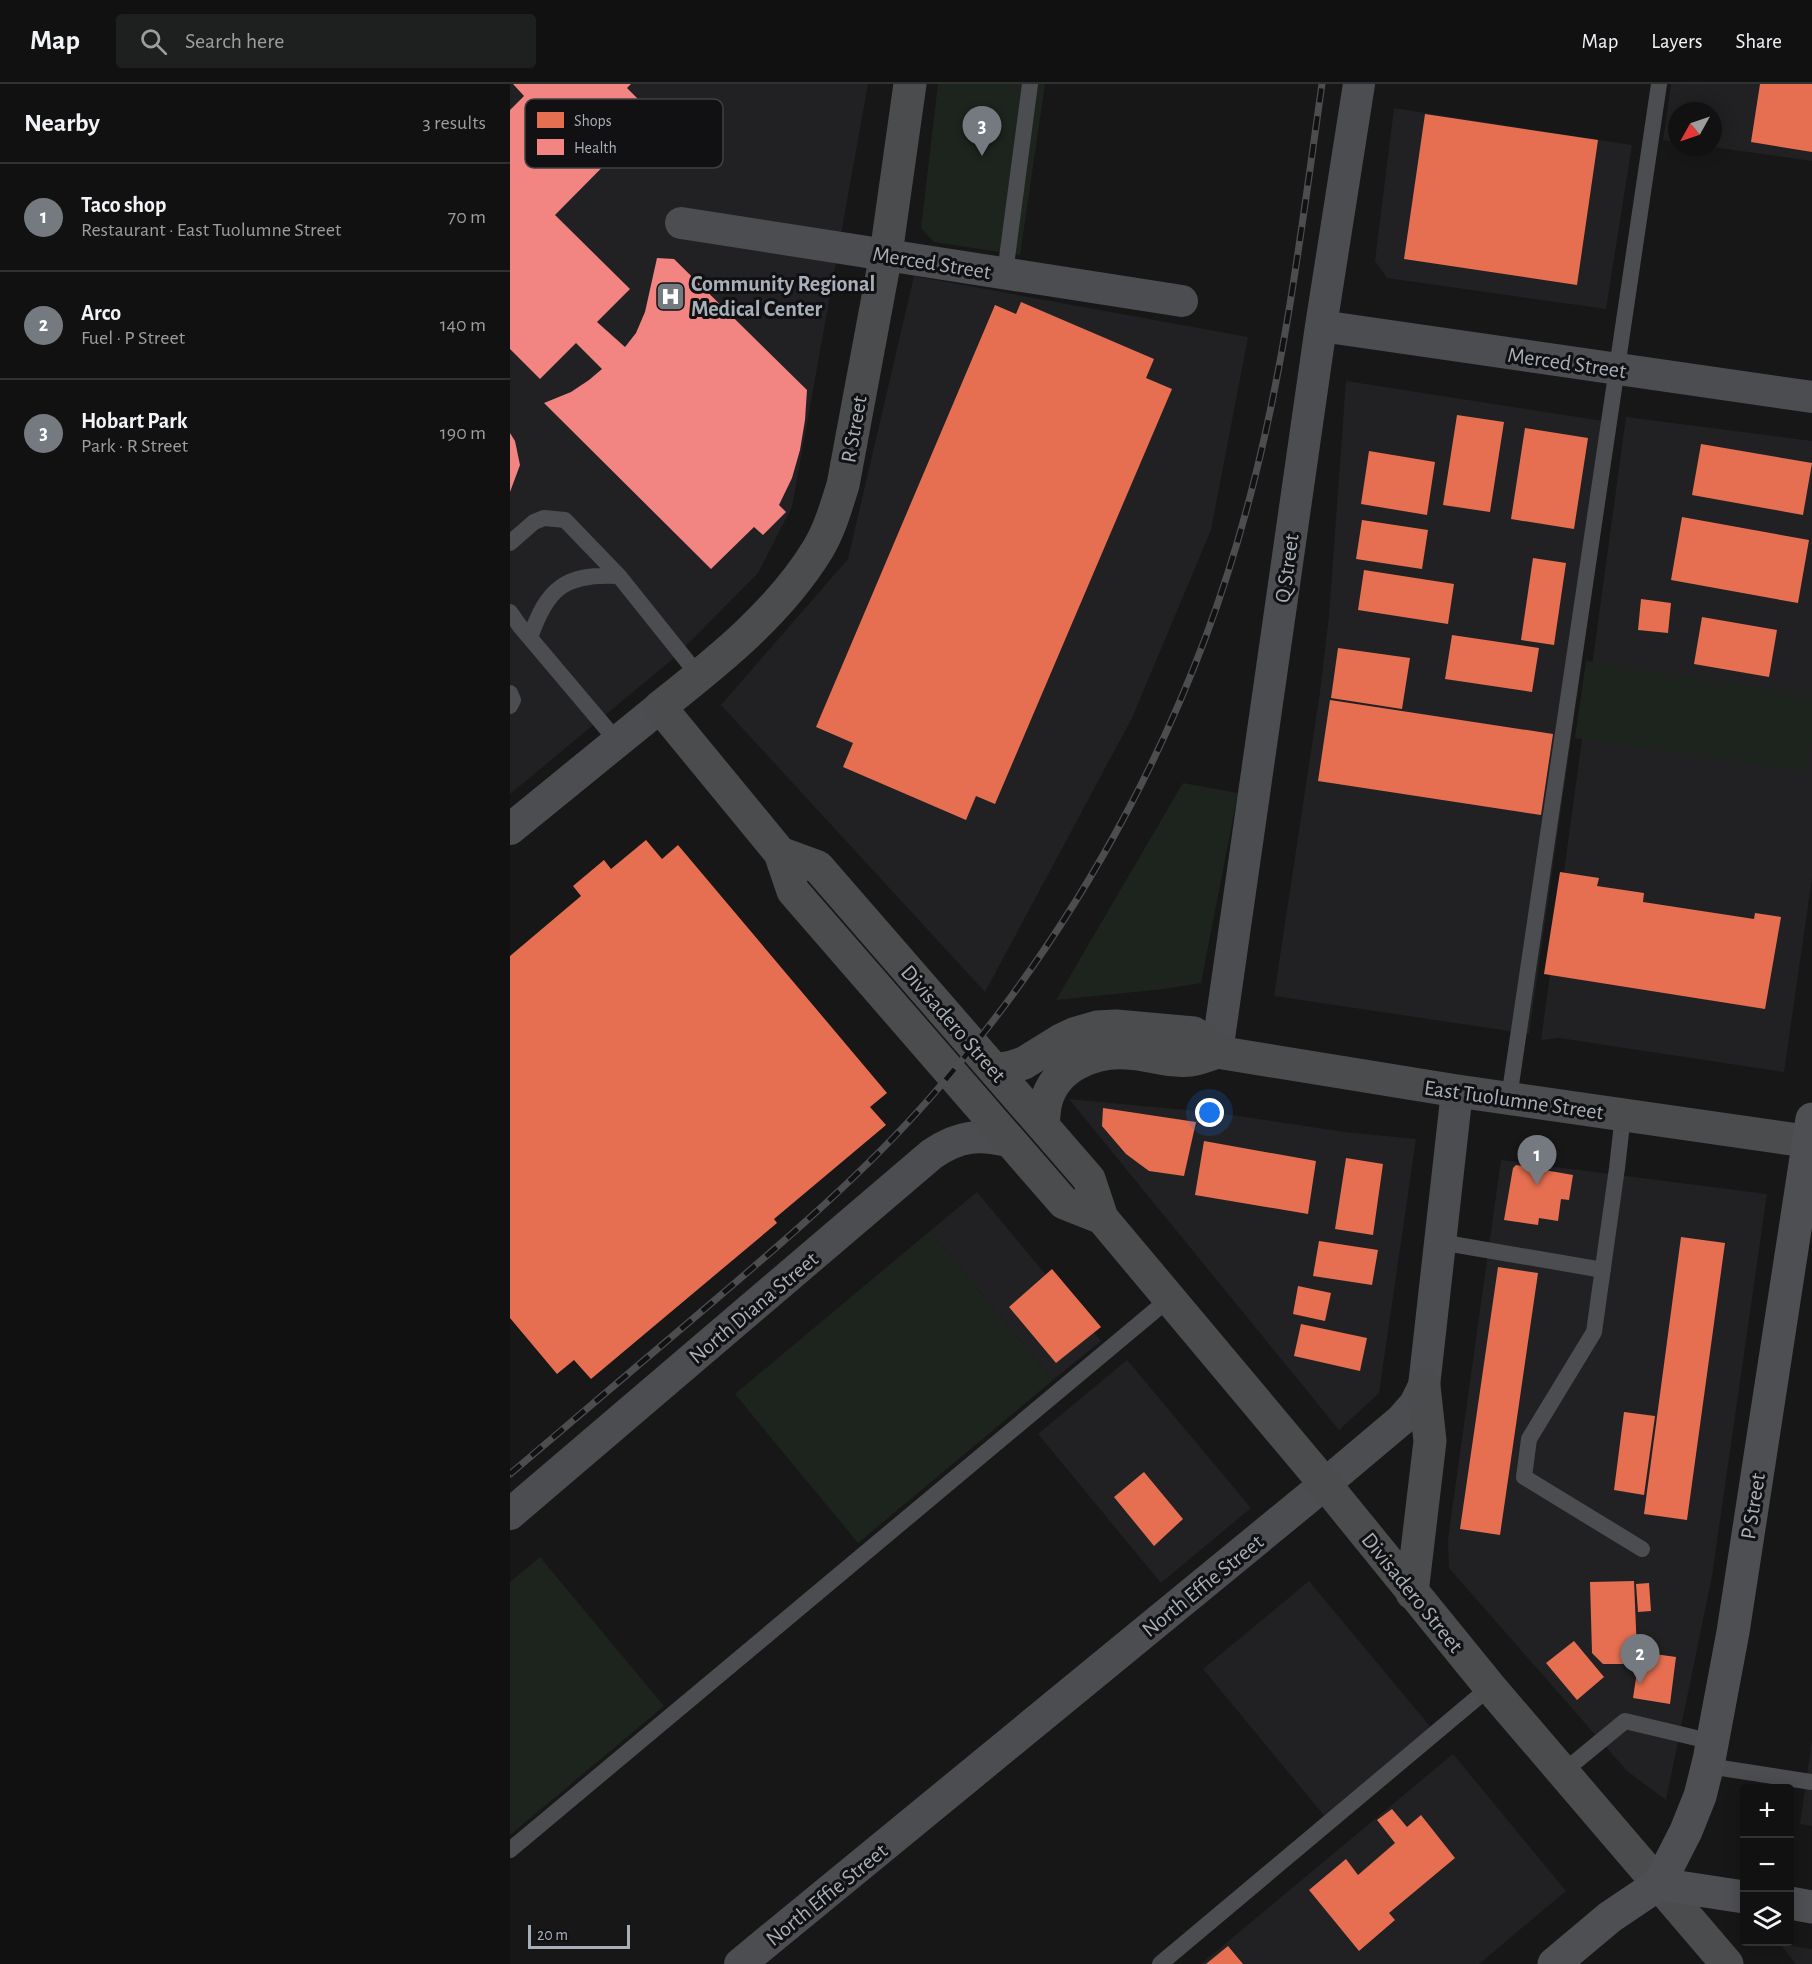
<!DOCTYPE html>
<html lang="en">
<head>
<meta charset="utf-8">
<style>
  body { margin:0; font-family:"Alegreya Sans",sans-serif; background:#1e1f1f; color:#f1f3f6 }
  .controls { position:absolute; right:18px; bottom:18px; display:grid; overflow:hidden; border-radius:6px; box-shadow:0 3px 15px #0003 }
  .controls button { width:54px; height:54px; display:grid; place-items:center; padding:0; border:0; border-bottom:2px solid #303131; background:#111; color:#f1f3f6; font:30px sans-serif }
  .compass { position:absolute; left:1158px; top:18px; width:54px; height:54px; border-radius:50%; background:#111; box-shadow:0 3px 15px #0003; rotate:230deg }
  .scale { position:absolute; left:18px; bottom:15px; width:102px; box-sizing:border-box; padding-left:6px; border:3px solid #a7afb8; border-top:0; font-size:16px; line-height:21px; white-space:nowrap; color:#a7afb8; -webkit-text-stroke:4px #111113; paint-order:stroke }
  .you { position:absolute; left:700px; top:1029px; width:21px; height:21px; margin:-15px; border:4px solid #fff; border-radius:50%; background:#1a73e8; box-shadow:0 0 0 9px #1a73e833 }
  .badge { display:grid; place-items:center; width:39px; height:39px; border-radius:50%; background:#757a80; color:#fff; font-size:20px; font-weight:700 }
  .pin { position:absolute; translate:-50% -50px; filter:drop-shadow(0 2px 3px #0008) }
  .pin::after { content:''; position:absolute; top:32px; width:21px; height:18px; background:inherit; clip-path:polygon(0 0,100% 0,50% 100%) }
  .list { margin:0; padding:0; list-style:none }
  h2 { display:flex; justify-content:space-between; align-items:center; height:78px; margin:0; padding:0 24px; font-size:26px }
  h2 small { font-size:20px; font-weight:400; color:#9c9d9f }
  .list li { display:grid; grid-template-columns:39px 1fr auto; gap:18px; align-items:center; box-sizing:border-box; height:108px; padding:0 24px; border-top:2px solid #303131 }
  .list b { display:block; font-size:22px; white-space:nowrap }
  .list p { margin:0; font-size:20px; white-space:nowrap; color:#9c9d9f }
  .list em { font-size:20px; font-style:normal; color:#9c9d9f }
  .icon { flex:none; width:33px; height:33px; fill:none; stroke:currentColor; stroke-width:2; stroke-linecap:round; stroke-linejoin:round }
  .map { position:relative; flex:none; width:1302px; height:1880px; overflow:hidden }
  header { display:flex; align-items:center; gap:36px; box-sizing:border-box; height:84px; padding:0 30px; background:#111; border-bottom:2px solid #303131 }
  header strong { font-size:28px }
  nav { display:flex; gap:33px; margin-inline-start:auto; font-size:21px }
  .search { width:420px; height:54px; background:#1e1f1f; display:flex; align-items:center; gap:15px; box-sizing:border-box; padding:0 21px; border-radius:6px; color:#9c9d9f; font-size:22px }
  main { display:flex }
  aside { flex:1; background:#111 }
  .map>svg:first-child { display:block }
  .built { fill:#212123 }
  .green { fill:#1d241d }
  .shops { fill:#e76f51 }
  .health { fill:#f28482 }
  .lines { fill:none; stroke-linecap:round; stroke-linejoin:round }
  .lane { stroke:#4b4d50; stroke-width:16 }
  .street { stroke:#4b4d50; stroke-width:32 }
  .secondary { stroke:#4a4c4e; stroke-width:33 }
  .primary { stroke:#4d4f52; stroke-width:33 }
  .rail-casing { stroke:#4b4d4f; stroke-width:7 }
  .rail { stroke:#111113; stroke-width:4.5; stroke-dasharray:14; stroke-linecap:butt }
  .labels { text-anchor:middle; stroke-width:6; stroke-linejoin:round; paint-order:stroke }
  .street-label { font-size:22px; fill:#a7afb8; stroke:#111113 }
  .poi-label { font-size:22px; font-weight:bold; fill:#a7afb8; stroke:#111113; text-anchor:start }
  .key { fill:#111113; stroke:#3e4045; stroke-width:1.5 }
  .key-label { font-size:16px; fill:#a7afb8 }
</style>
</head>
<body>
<header>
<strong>Map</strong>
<div class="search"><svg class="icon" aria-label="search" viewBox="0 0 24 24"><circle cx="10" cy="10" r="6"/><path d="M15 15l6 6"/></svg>Search here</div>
<nav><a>Map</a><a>Layers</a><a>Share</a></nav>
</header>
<main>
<aside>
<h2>Nearby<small>3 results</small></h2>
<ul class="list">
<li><span class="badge">1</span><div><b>Taco shop</b><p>Restaurant · East Tuolumne Street</p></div><em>70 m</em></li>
<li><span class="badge">2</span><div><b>Arco</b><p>Fuel · P Street</p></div><em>140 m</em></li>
<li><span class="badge">3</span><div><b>Hobart Park</b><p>Park · R Street</p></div><em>190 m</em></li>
</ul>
</aside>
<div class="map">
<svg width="1302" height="1880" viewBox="0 0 1302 1880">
  <rect width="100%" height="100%" fill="#171717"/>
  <!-- built -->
  <path class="built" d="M0,0H358L282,423L248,489L164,574L0,710Z
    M1161,0H1302V77L1203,63V27H1167V58L1153,56Z
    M884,24L1122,61L1096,225L877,194L865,177Z
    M404,192L738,253L701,446L622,634L475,908L211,621L338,475Z
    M836,297L1106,339L1019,950L764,912L810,608L819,531Z
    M1116,333L1302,357V794L1274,988L1049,954L1031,956Z
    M559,1015L708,1029L835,1048L906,1055L869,1309L829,1346Z
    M991,1076L1257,1110L1202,1492L1156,1716L1117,1687L939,1484L938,1455Z
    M467,1108L591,1257L543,1296L420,1147Z
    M617,1276L741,1424L651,1499L528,1350Z
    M799,1497L923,1646L817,1735L693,1585Z
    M1302,1656V1742L1290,1740Z
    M943,1670L1056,1807L969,1880H691Z
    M1270,1860L1302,1865V1880H1286Z"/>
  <!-- green -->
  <path class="green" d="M428,0H535L510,171L424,158L411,144Z
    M1076,577L1302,611V659L1298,688L1065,654Z
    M673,699L728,709L691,899L654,905L546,916Z
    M420,1147L543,1296L348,1459L225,1310Z
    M30,1473L154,1622L0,1751V1498Z"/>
  <!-- shops -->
  <path class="shops" d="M1250,0H1302V68L1241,58Z
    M915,30L1088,56L1067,201L894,175Z
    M511,218L644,275L636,294L662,305L485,720L466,712L456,736L333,683L343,659L306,643L485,221L506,230Z
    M947,331L994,338L980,428L933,421Z
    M1015,344L1078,354L1064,445L1001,435Z
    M1191,360L1302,379L1293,431L1182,411Z
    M859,367L925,378L917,431L851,420Z
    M1172,433L1299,456L1288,519L1161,496Z
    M852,436L918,446L912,485L846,475Z
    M1023,474L1056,479L1044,561L1011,556Z
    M854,486L944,500L938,540L848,526Z
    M1131,515L1161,519L1158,549L1128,546Z
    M1192,533L1267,546L1259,593L1184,580Z
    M942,551L1029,564L1022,608L935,595Z
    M828,564L900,574L892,625L821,614Z
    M820,616L1043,650L1031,731L808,697Z
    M136,756L152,775L168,761L377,1009L360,1023L376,1041L264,1135L267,1139L81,1295L64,1276L47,1290L0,1234V872L71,812L63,802L94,776L101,785Z
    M1050,788L1089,794L1087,802L1134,809L1133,818L1244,835L1245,829L1271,833L1255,925L1034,890Z
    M593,1024L686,1038L674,1092L639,1087L616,1070L592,1042Z
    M694,1057L806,1077L798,1130L685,1111Z
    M836,1074L873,1080L863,1151L825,1145Z
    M1006,1081L1063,1091L1059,1116L1051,1115L1048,1137L1029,1134L1028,1141L994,1136L1003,1084Z
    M1171,1153L1215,1159L1177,1436L1134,1430Z
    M809,1157L868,1166L862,1201L803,1192Z
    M988,1183L1028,1189L990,1451L950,1445Z
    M542,1185L591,1243L546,1279L499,1223Z
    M788,1202L821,1209L815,1237L783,1230Z
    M791,1240L857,1254L850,1287L784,1272Z
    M1114,1328L1145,1332L1134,1411L1104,1406Z
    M634,1388L673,1435L644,1462L604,1413Z
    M1124,1497L1127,1568L1113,1580H1093L1082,1569L1080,1498Z
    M1139,1499L1141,1527L1128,1528L1126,1500Z
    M1064,1557L1094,1593L1067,1616L1036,1579Z
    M1130,1568L1166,1573L1160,1620L1123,1614Z
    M882,1725L897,1743L911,1731L945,1774L879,1829L885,1836L849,1867L799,1806L836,1775L848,1791L885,1759L867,1736Z
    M718,1862L733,1880H696Z"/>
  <!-- health -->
  <path class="health" d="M3,0H121L117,4L144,31L45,131L120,205L87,238L115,263L126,249L135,228L147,174L164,175L297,306L295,336L290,366L282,394L269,421L276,428L253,451L244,443L201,485L34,319L61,308L79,296L92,285L66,259L30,295L0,265V26L14,12Z
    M0,349L5,357L10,381L0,408Z"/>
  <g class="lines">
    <!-- lane -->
    <path class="lane" d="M495,189L520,0
      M0,459L24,438L34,434L55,436L109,492L189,592
      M0,528L9,541L107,657
      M20,554C37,504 55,489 109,492
      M0,609L3,616L0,622
      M999,1014L1149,0
      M1113,1031L1107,1084L1084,1248L1019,1355L1014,1393L1132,1465
      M930,1158L1093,1186
      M1198,1682L1302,1698
      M1053,1688L1115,1637L1203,1658
      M0,1766L660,1214
      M650,1880L980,1603"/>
    <!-- street -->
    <path class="street" d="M171,139L672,217
      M811,242L1302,313
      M0,745L150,623
      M707,968L811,242L849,0
      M0,1430L422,1070C450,1051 469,1050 501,1058
      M230,1880L815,1400L891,1336L905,1320L914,1302L947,1007"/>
    <!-- secondary -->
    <path class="secondary" d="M400,0L376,170L333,401C326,423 320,445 308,465C269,529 208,577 150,623L270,769L283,807L554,1119L592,1134
      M270,769L308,783L579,1095L592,1134L815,1400L980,1603L1217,1880
      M485,986L502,983L514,979L551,956L566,949L587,943L606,942L684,949L707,968
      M533,1041C534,1033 534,1025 536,1018C545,983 583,967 616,969C634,969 664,979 680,976C689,975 699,971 707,968L947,1007L1302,1058
      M902,1509L920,1357L914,1302"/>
    <!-- primary -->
    <path class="primary" d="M1149,1800L1234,1813
      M1280,1819L1302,1823
      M1044,1880L1100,1833L1149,1800L1176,1747L1190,1712L1199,1676L1223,1548L1302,1035"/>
    <defs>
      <path id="rail" d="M0,1390C68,1332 137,1274 205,1216C279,1153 354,1089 419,1015C574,838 687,626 744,397C777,267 793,133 812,0"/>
    </defs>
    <!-- rail casing -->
    <use href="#rail" class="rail-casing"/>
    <!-- rail -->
    <use href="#rail" class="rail"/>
  </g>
  <!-- icons -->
  <defs>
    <symbol id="hospital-square" viewBox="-11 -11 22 22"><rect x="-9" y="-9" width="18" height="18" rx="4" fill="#757a80" stroke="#111113"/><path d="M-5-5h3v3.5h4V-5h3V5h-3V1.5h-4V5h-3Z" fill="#fff"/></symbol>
  </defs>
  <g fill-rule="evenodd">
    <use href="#hospital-square" x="144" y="196" width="33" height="33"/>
  </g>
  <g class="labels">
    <!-- street labels -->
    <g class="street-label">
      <text transform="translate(422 178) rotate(9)" y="8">Merced Street</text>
      <text transform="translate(1057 278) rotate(8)" y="8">Merced Street</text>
      <text transform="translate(343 345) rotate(-80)" y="8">R Street</text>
      <text transform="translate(776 484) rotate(-82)" y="8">Q Street</text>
      <text transform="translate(444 939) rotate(49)" y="8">Divisadero Street</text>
      <text transform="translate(1004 1015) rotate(8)" y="8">East Tuolumne Street</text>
      <text transform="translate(243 1223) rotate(-40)" y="8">North Diana Street</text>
      <text transform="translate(1242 1422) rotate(-81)" y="8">P Street</text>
      <text transform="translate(692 1501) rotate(-39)" y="8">North Effie Street</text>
      <text transform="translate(903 1508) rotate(51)" y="8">Divisadero Street</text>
      <text transform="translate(316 1810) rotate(-39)" y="8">North Effie Street</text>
    </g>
    <!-- poi labels -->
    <g class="poi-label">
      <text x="181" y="207">Community Regional<tspan x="181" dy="25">Medical Center</tspan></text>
    </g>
  </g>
  <!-- legend -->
  <rect x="15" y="15" width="198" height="69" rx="9" class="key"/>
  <rect x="27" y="28" width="27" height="16" fill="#e76f51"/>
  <rect x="27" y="55" width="27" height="16" fill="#f28482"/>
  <g class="key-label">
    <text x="64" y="42">Shops</text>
    <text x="64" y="69">Health</text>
  </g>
</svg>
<div class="controls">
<button>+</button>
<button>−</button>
<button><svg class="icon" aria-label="layers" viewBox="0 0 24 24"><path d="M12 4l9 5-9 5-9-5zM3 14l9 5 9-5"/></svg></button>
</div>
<svg class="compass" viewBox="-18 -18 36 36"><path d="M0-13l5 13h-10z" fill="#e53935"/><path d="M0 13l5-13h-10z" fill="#9c9d9f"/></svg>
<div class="scale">20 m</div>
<div class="you"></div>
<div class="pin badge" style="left:1027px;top:1101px">1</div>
<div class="pin badge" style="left:1130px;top:1600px">2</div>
<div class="pin badge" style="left:472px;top:72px">3</div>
</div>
</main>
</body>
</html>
